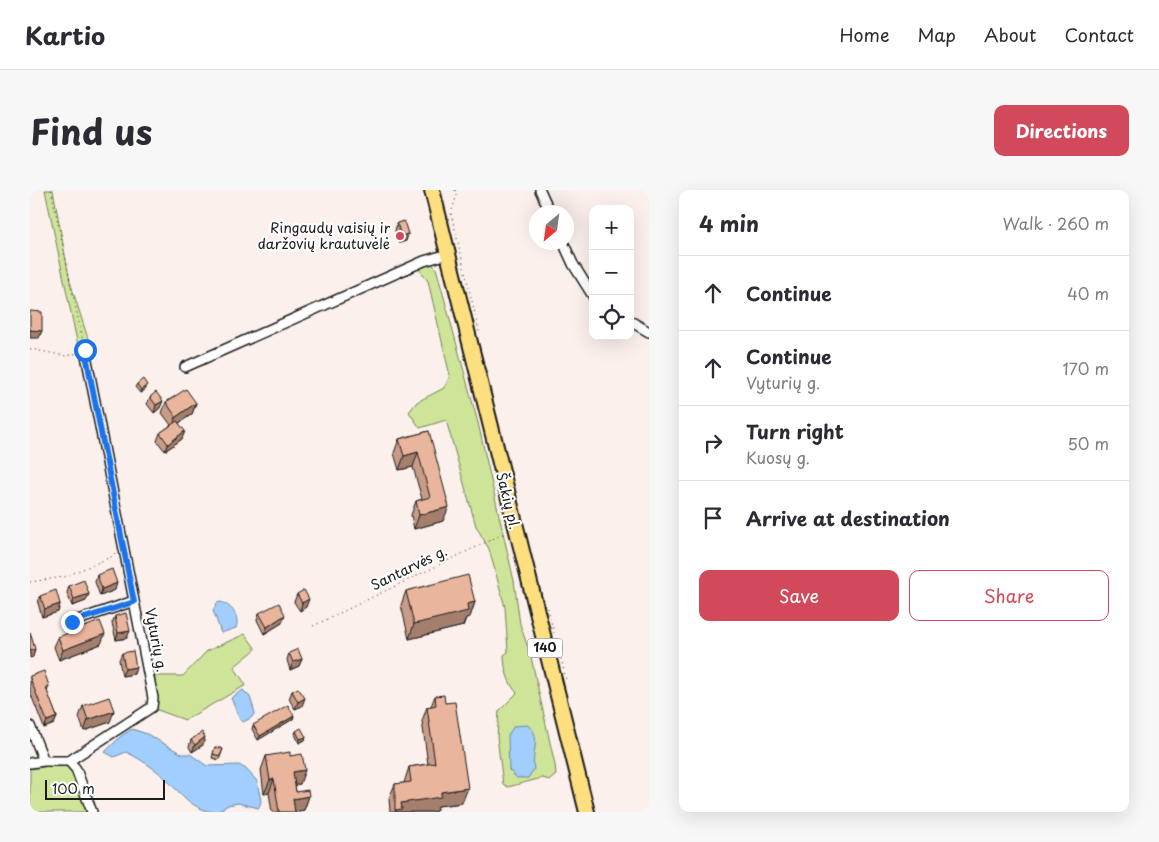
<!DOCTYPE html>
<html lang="en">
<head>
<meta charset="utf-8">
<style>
  body { margin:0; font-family:"Playpen Sans",sans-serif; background:#f7f7f7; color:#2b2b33 }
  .controls { position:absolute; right:15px; top:15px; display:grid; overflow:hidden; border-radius:10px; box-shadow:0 5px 20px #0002 }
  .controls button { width:45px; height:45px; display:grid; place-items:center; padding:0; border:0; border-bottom:1px solid #e1e1e2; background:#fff; color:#2b2b33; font:25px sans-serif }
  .compass { position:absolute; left:499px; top:15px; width:45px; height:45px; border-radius:50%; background:#fff; box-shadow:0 5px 20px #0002; rotate:209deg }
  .scale { position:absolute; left:15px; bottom:12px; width:120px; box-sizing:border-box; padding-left:5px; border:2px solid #1c1c1c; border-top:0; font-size:14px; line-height:18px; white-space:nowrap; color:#1c1c1c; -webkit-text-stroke:4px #fff; paint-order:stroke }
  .stop { position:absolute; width:15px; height:15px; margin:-11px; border:4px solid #1a73e8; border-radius:50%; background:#fff }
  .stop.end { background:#1a73e8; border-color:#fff; box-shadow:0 1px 5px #0008 }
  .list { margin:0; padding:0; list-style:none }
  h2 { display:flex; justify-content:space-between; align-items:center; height:65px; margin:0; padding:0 20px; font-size:21px }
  h2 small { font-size:16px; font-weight:400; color:#7c7c81 }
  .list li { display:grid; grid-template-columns:32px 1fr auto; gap:15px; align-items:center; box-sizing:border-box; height:75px; padding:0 20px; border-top:1px solid #e1e1e2 }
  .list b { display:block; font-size:19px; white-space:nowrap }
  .list p { margin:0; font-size:16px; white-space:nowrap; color:#7c7c81 }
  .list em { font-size:16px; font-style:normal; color:#7c7c81 }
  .actions { display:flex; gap:10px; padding:15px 20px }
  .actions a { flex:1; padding:11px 0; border:1px solid #d1495b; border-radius:10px; text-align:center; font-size:18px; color:#d1495b }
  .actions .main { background:#d1495b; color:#fff }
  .icon { flex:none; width:28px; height:28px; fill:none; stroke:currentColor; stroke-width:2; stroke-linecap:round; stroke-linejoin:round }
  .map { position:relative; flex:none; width:619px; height:622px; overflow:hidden; border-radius:10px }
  header { display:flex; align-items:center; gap:30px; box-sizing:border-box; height:70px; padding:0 25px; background:#fff; border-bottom:1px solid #e1e1e2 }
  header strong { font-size:24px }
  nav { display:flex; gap:28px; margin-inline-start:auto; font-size:18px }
  .intro { display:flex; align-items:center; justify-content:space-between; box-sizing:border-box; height:120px; padding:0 30px }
  h1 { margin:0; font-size:35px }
  .button { padding:12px 22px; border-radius:10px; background:#d1495b; color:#fff; font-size:18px; font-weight:700 }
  main { display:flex; gap:30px; padding:0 30px }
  aside { flex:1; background:#fff; border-radius:10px; box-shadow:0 5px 20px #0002 }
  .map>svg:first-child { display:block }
  .green { fill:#cee499; stroke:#75805a }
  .water { fill:#a1cefc; stroke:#6c87a2 }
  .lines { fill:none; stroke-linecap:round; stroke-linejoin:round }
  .street-casing { stroke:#1c1c1c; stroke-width:12 }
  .primary-casing { stroke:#1c1c1c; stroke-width:18 }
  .path { stroke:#1c1c1c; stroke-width:1; stroke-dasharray:1 4; stroke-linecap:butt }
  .street { stroke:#fff; stroke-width:9 }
  .primary { stroke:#fddf80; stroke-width:14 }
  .wall { fill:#c99c87; stroke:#1c1c1c }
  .shaded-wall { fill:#a47f6e; stroke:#1c1c1c }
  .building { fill:#eab59d; stroke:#1c1c1c }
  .route { stroke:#1a73e8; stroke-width:6 }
  .poi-dot { fill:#d1495b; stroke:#fff; stroke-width:2 }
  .labels { text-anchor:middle; stroke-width:4; stroke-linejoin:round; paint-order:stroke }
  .shield { fill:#fff; stroke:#606060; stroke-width:1 }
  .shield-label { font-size:12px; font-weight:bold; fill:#1c1c1c }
  .poi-label { font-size:14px; fill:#1c1c1c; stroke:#fff; text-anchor:end }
  .street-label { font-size:14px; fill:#1c1c1c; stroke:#fff }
</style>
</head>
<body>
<header>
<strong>Kartio</strong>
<nav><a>Home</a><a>Map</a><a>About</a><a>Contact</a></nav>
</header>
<div class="intro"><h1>Find us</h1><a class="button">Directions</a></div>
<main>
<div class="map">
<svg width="619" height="622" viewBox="0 0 619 622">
  <rect width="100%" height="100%" fill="#fbf0eb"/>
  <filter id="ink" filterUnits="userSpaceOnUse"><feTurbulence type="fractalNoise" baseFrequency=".02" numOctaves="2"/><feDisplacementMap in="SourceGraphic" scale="10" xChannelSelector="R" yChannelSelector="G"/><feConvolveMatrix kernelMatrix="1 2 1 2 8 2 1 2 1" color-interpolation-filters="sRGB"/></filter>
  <g filter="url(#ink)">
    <!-- green -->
    <path class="green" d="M15,0H23L40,92L61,158L48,156Z
      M401,73L406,78L448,233L484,391L490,434L501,467L525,575L526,585L520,590L512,588L478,597L473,594L467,547L469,521L487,503C478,493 474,478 474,465L478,462L475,417L459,359L446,336L416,230L390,238L379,222L387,212L414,198L420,186L398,91L388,78Z
      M215,444L226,459L204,477L216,495L155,530L125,519L123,486H153L177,461Z
      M46,572L66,622H0V579Z"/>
    <!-- water -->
    <path class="water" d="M191,412C202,416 210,426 206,438L191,443L183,420L187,413Z
      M213,500L220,507L225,523L221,528L213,532L210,530L201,508Z
      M497,535C513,545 501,561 504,579L498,588H487L479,580L478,545L484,536Z
      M102,539L117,544L152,564H160L177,576L209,575L216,579L227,591L231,611L229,618L208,613L198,615L187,622C160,622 146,596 127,581C117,574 107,567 96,562L84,567L75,562L91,546Z"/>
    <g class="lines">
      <defs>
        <path id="street" d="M510,0L520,22
          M533,52L543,74L563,106
          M600,131L619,142
          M155,177L394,71L418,64
          M42,432L104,411
          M0,536L14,571H39
          M39,571L122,517L123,508L55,160
          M39,571L46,579L62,622
          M0,573L14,571"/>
        <path id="primary" d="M402,0L557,622"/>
      </defs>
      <!-- street casing -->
      <use href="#street" class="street-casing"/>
      <!-- primary casing -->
      <use href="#primary" class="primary-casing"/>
      <!-- path -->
      <path class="path" d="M21,0L53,152
        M425,0L427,5L421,23L450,145
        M0,159L36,166L48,163
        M0,392L34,387L81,367L85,363
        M518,418L524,443
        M283,436L475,343
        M526,449L536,489"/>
      <!-- street -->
      <use href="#street" class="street"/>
      <!-- primary -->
      <use href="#primary" class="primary"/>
    </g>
    <!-- wall -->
    <path class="wall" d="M367,33L378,44L376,51L369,53L365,41Z
      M107,194L116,199L110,203L105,197Z
      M120,207L130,218L124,223L117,214Z
      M136,212L166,213L162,224L149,233L152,249L135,261L127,251L130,243L141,235L132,223Z
      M399,241L413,331L384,339L381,325L386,311L392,309L383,277L369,280L364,263L369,249Z
      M67,385L85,400L70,406L65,392Z
      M39,396L56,411L42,416L37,403Z
      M376,401L445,412L440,427L436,428L433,436L379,449L371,415Z
      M267,404L276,417L270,421L264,412Z
      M10,406L30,414L28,422L12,427L8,413Z
      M229,423L252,433L234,444L227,430Z
      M85,426L97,448L86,450L82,433Z
      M28,447L71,454L29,470L24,457Z
      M92,463L106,477L104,484L92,486L89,470Z
      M259,463L272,469L269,476L260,480L257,470Z
      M0,486L19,496L17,502L27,527L24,534L14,538L0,502Z
      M262,501L272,516L265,519L259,509Z
      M405,506L432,613L408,616L406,621L402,622H360L359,608L365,594L374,593L379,577L398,574L392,531L397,517L401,516Z
      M53,516L80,532L54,541L49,527Z
      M264,526L263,529L228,550L222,539L223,535Z
      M266,541L276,547L275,550L269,553L265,544Z
      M161,550L173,555L162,562L159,557Z
      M185,557L193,559L189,570L182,568Z
      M236,566H260L270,594L265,595L266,602L279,606L274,620L265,622H242L239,603L234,604L231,580Z"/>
    <!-- shaded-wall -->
    <path class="shaded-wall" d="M378,44L376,51L369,53L371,46Z
      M0,140L12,141L9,148H0Z
      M117,195L116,199L110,203L111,200Z
      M133,211L130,218L124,223L126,215Z
      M166,213L162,224L142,238L146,227Z
      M155,241L152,249L135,261L138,254Z
      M388,262L383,277L369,280L374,266Z
      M419,317L413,331L384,339L389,325Z
      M87,393L85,400L70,406L72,399Z
      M59,404L56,411L42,416L44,409Z
      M279,409L276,417L270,421L272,413Z
      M445,412L440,427L436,428L433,436L379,449L384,434L437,414Z
      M30,414L28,422L12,427L15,419Z
      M255,425L252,433L234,444L237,437Z
      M100,441L97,448L86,450L88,443Z
      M75,444L71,454L29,470L33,460Z
      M5,459L3,467L0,468V461Z
      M272,469L269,476L260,480L263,472Z
      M106,477L104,484L92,486L95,479Z
      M275,508L272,516L265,519L268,512Z
      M84,521L80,532L54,541L58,530Z
      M264,526L263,529L228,550L230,546Z
      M27,527L24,534L14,538L17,531Z
      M175,547L173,555L162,562L165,555Z
      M276,547L275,550L269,553L270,549Z
      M275,580L270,594L258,596L263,582Z
      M244,589L239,603L234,604L240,590Z
      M438,598L432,613L408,616L406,621L402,622H365L371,613L411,602Z
      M279,606L274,620L264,622L263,609Z"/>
    <!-- building -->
    <path class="building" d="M374,31L378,44L371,46L367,33Z
      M0,121L12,122V141L0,140Z
      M113,189L117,195L111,200L107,194Z
      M156,199L166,213L146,227L136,212Z
      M126,202L133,211L126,215L120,207Z
      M147,231L155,241L138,254L130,243Z
      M399,241L419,317L389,325L386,311L400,307L388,262L374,266L369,249Z
      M82,379L87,393L72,399L67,385Z
      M438,385L445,412L437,414L438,421L384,434L376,401Z
      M54,390L59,404L44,409L39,396Z
      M26,400L30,414L15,419L10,406Z
      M274,400L279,409L272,413L267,404Z
      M249,413L255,425L237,437L229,423Z
      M96,423L100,441L88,443L85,426Z
      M70,431L75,444L33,460L28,447Z
      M0,442L5,459L0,461Z
      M268,459L272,469L263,472L259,463Z
      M103,461L106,477L95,479L92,463Z
      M14,481L19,496L16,498L27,527L17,531L0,488V486Z
      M268,498L275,508L268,512L262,501Z
      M414,505L415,513L425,512L438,598L411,602V607L371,613L372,619L365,620V594L381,592L379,577L405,573L397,517L406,515L405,506Z
      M79,507L84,521L58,530L53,516Z
      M258,515L264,526L230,546L223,535Z
      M271,538L276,547L270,549L266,541Z
      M172,542L175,547L165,555L161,550Z
      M185,557L193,559L190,566L183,564Z
      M260,562V566L272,564L275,580L263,582L266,602L278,600L279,606L263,609L265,622H249L244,589L240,590L236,566Z"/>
  </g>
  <g class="lines" filter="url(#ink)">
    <!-- route -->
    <path class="route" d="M42,432L104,412L55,160"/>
  </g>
  <!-- markers -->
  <circle class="poi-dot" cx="370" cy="46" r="5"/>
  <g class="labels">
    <!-- shield labels -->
    <rect class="shield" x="497.5" y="448.5" width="35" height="19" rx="4"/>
    <g class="shield-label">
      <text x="515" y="462">140</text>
    </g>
    <!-- poi labels -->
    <g class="poi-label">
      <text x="360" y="43">Ringaudų vaisių ir<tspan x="360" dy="16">daržovių krautuvėlė</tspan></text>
    </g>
    <!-- street labels -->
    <g class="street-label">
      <text transform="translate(478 311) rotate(76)" y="5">Šakių pl.</text>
      <text transform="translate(379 378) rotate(-26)" y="5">Santarvės g.</text>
      <text transform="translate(126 450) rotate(79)" y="5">Vyturių g.</text>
    </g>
  </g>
</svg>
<div class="controls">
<button>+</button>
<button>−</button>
<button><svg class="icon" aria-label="locate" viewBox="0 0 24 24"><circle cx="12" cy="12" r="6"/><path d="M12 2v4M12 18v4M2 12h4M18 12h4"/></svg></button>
</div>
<svg class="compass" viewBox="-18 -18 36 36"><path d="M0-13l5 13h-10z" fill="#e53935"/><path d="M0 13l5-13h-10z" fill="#7c7c81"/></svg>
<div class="scale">100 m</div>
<div class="stop" style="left:55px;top:160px"></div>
<div class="stop end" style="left:42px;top:432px"></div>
</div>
<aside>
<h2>4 min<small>Walk · 260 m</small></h2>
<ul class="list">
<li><svg class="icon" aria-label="ahead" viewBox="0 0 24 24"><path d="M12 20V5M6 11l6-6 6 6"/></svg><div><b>Continue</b></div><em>40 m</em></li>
<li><svg class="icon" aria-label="ahead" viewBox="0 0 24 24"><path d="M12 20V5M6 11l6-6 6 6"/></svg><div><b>Continue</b><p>Vyturių g.</p></div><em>170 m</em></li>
<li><svg class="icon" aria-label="right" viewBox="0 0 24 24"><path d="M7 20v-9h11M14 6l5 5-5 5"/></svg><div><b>Turn right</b><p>Kuosų g.</p></div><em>50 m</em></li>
<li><svg class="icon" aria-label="arrive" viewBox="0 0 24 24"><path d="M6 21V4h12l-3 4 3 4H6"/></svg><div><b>Arrive at destination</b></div></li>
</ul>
<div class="actions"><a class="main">Save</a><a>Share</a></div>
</aside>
</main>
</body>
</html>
